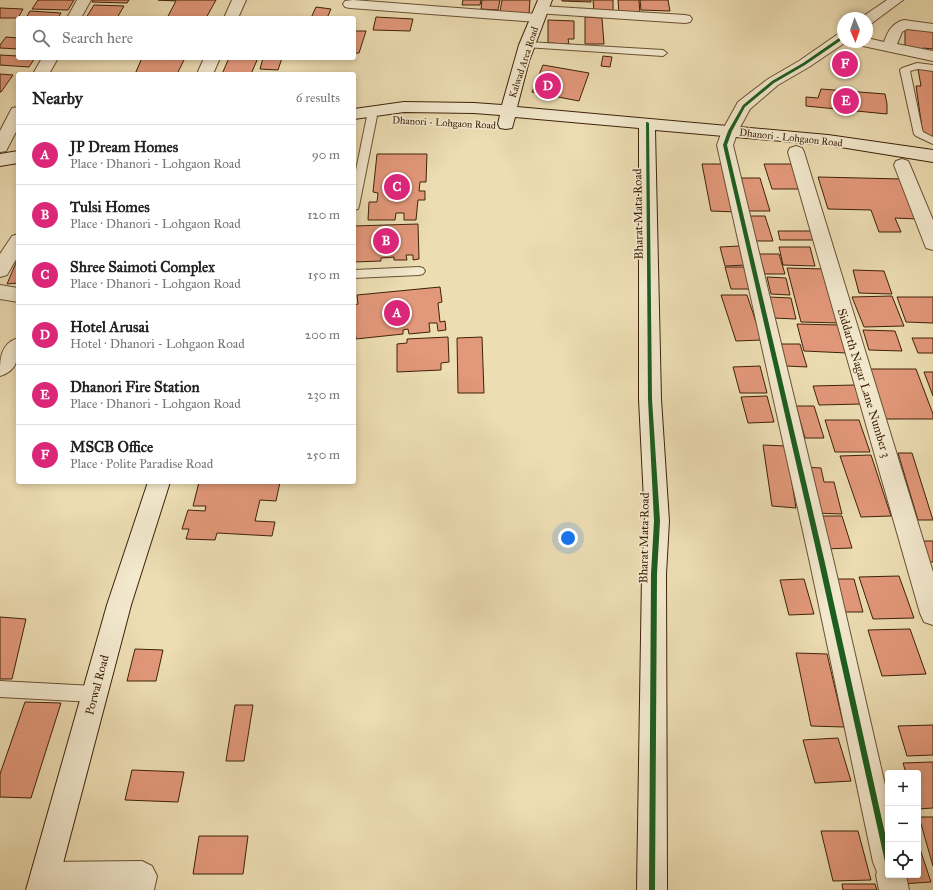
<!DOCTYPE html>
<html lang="en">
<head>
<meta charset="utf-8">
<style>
  body { margin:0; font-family:"IM FELL Great Primer",serif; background:#f2f2f2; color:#222 }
  .controls { position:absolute; right:12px; bottom:12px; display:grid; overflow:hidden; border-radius:4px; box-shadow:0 2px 6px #0003 }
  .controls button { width:36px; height:36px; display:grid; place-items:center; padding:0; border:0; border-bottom:1px solid #e0e0e0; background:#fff; color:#222; font:20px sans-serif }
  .compass { position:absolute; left:837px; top:12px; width:36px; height:36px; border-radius:50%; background:#fff; box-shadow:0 2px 6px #0003; rotate:178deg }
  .you { position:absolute; left:568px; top:538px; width:14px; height:14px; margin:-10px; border:3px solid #fff; border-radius:50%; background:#1a73e8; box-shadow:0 0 0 6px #1a73e833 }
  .badge { display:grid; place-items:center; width:26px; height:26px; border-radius:50%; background:#db2777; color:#fff; font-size:13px; font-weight:700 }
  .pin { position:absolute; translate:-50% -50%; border:2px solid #fff; box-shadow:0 1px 4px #0006 }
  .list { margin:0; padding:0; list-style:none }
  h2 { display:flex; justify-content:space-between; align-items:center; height:52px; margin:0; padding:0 16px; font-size:17px }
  h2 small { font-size:13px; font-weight:400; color:#767676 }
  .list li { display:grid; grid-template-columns:26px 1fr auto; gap:12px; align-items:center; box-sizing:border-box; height:60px; padding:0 16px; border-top:1px solid #e0e0e0 }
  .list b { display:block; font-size:15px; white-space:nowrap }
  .list p { margin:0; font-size:13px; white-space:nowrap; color:#767676 }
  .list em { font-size:13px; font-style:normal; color:#767676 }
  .icon { flex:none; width:22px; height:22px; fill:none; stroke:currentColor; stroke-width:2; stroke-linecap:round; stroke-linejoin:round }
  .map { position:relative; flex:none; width:933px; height:890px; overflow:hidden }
  .search { position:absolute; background:#fff; box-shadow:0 2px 6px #0003; left:16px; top:16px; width:340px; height:44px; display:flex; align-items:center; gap:10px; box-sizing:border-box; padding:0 14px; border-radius:4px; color:#767676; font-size:15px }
  .panel { position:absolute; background:#fff; box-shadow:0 2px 6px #0003; left:16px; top:72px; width:340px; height:412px; border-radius:4px }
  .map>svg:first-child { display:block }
  .building { fill:#e2987a; stroke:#3e2208 }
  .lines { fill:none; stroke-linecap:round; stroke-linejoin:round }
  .lane-casing { stroke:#6a5133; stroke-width:2 }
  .street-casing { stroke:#6a5133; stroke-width:2 }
  .secondary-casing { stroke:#3e2208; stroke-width:2 }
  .lane { fill:#f3e9ce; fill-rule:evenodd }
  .street { fill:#f3e9ce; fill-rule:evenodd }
  .secondary { fill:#f3e9ce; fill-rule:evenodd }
  .cycleway-casing { stroke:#f3e9ce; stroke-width:3 }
  .cycleway { fill:#1b5e20; fill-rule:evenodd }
  .labels { text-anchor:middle; stroke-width:3.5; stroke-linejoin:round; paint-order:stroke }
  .far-street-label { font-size:10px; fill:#3e2208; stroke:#f3e9ce }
  .street-label { font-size:12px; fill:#3e2208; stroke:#f3e9ce }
</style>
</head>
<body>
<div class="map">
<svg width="933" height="890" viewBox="0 0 933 890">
  <rect width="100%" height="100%" fill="#edddb3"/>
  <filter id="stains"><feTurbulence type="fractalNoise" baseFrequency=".005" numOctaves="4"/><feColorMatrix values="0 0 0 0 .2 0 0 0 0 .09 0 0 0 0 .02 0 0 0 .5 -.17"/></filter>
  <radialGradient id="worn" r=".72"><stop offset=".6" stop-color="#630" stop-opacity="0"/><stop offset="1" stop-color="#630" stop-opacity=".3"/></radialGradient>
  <!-- building -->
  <path class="building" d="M38,0H74L68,10L32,9Z
    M93,0H129L127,3L92,2Z
    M158,0H216L206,18H167L176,1Z
    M463,0H481L480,5H462Z
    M482,0H500L498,10L481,9Z
    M502,0H530L529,14L500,12Z
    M562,0H591V2L562,1Z
    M593,0H613V12L594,11Z
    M618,0H639L640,14L619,13Z
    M640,0H668L670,11L641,10Z
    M94,5L124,6L117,18H86Z
    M316,7L331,9L327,18H311Z
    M0,8L23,9L18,18H0Z
    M30,11L61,13L58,18H26Z
    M376,17L413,19L410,31L373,30Z
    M585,17L602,18L604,44H585Z
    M548,20L574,21V39H568L569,44L548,43Z
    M905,26L933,31V49L923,48V50L905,47Z
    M354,31H366L359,53H354Z
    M6,37L18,38V49L0,48V45Z
    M0,55L18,56V58H35L29,67L0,65Z
    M603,56L612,57L610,67L601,66Z
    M845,56L859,63L846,72L832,65Z
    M142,58H185L177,74H135Z
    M229,58H258L251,74H222Z
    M263,58H282L278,70L260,69Z
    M543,65L589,73L579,101L532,92Z
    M918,69L933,71V137L923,135L916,86H921Z
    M0,74L13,75L1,92H0Z
    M821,89L885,94L887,104V114L806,106V97L818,98Z
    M377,154H427L426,182H420L419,191H425V200H418L416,220H404V213H396L395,220H368L369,202H377L378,193L373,192Z
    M702,164H726L736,212L711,211Z
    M764,164H794L803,189H772Z
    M818,177L902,179L918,219L895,218L901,232H879L871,210L828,209Z
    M738,178H760L770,211H748Z
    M746,216H765L773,241H754Z
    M418,224L419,259L413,260V255H406L407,260H394V257L381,258V261L354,262V226Z
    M778,231H813L816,240H780Z
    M740,246L747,265L725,266L720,247Z
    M779,247H810L815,266L783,265Z
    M759,254H779L785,274H765Z
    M18,258V283L7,284Z
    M725,267H749L755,289H731Z
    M787,268L825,269L841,323L801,322Z
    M853,270L884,271L892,294L859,293Z
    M767,277L786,278L790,295L771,294Z
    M440,287L442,302L438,303L440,322L445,321L446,330L438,331L437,323H429L430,332L409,334L408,329L403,330V334L356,339L355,329H354V305L358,304L357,295Z
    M721,295H747L762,340L736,341Z
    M892,296L904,326L864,327L852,297Z
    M769,297L791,298L796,319L773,318Z
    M897,297H933V323L906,322Z
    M797,324L839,325L847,353L804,351Z
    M863,330L895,331L902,351L869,350Z
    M448,337L449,362L441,363V370L397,372V344L407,343V339Z
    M482,337L484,393H458L457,338Z
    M912,338H933V353H918Z
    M779,344H800L807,367L786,366Z
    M760,366L767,393H740L733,367Z
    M870,369H916L933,414V419H886Z
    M924,372H933V396Z
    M855,385L862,404L819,405L813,386Z
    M767,396L774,422L748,423L741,397Z
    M796,406H814L824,438H805Z
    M825,420H859L870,452H835Z
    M763,445L786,446L796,508L772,506Z
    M898,453H912L933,520H918Z
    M871,455L891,516L861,517L840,456Z
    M803,467L821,468L824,482H834L842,514L814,513Z
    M199,482H280L276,501L260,500L255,521L275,522L272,536L217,533L215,540L186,539L189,529H182L188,510L205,511L206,506H193Z
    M812,516H842L852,548L822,549Z
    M916,541H933V562H924Z
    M899,576L914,618L873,619L859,577Z
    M804,579L814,614L789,615L780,580Z
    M830,579H854L863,612H838Z
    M0,617L26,619L12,679H0Z
    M910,629L926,674L882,676L868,630Z
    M135,649L163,650L156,681H127Z
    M796,653L827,654L844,727L811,726Z
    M25,702L61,703L31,798L0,797V774Z
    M235,705H253L244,761H226Z
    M933,725V755L907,756L898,726Z
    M838,738L851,781L815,783L803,740Z
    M933,762V808L918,809V773H906L903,763Z
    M132,770L184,772L178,802L125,800Z
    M919,817H933V866Z
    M821,831H858L871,880L833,881Z
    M199,836H248L243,874H193Z
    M918,843L931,882L901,884L898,875H918Z
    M842,884H875L877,890H843Z"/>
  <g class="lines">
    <defs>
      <path id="lane" d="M528,42L663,50L667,53L663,56L525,47L524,45L525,43Z
        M917,63L933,65V71L918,69L910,71L922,129L923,132L933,137V144L916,136L914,134L900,70L902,68Z
        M372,113L377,116L359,206L358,209L354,210V180L367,116Z
        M419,267L423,268L425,271L423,274L419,275L354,278V270Z
        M0,681L94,686L100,688L102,694L100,700L94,702L0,697Z"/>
      <path id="street" d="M77,0H91L81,18H67Z
        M232,0H246L238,18H224Z
        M353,0L537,14L542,15L544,18L542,21L537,22L350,8L345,7L343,4L345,1Z
        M887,0H903L872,23L867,24V18H861L862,17Z
        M541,6L685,15L690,16L692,19L690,22L685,23L536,13L534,10L536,7Z
        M904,20L933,24V32L907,29L902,32L897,44L933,51V61L863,46L858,45L856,42H867V38L884,42C888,31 892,23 904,20Z
        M843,33V42H846L809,67L778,85L750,109L738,131L733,145L834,563L888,798V875H906L909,890H879L876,875L877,872L873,862L810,563L717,145L722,131L738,102L768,79L799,61L838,34Z
        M42,58H58L49,74H33Z
        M204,58H220L213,74H197Z
        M18,107V128L6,151L0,152V131L12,108Z
        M796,146L802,148L804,152L933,572V625L924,622L920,613L788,152L790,148Z
        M902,159L908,161L910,165L933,220V250L926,248L924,243L894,165L896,161Z
        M18,234V256L7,275L0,277V254L12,236Z
        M0,285L18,288V302L0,299Z
        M18,338C18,355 20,370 0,376C0,359 0,344 18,338Z
        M142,861L152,866L157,876L154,890H41L34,888L30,877L34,866L45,862Z"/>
      <path id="secondary" d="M538,0H552L529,61L517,107L828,135L933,150V162L828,145L655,130L661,399L669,521L666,574L667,890H637L642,574L645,521L639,399V128L515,117L512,128L506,129L500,128L498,124L500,115L474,113L404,112L354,119V109L404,102L474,103L502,105L519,45Z
        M18,151V163L0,166V154Z
        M148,482H170L131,605L56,890H26L107,605Z"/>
    </defs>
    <!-- lane casing -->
    <use href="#lane" class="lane-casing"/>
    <!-- street casing -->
    <use href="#street" class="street-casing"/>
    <!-- secondary casing -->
    <use href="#secondary" class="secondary-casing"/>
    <!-- lane -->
    <use href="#lane" class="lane"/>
    <!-- street -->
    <use href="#street" class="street"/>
    <!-- secondary -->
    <use href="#secondary" class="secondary"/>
    <defs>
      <path id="cycleway" d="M842,36H843V39L805,65L774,83L745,107L732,131L727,145L825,563L888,847V865L886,864L885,862L819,563L723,145L728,131L743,105L772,81L803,63Z
        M646,122H647L649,123L652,399L660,521L657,574L655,890H649L651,574L654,521L648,399Z"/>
    </defs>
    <!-- cycleway casing -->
    <use href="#cycleway" class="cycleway-casing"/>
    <!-- cycleway -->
    <use href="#cycleway" class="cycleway"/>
  </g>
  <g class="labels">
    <!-- far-street labels -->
    <g class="far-street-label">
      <text transform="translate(523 62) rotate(-72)" y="4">Kalwad Area Road</text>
      <text transform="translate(444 122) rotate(3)" y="4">Dhanori - Lohgaon Road</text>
      <text transform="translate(791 137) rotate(6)" y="4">Dhanori - Lohgaon Road</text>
    </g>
    <!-- street labels -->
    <g class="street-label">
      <text transform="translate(638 214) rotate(-91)" y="4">Bharat Mata Road</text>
      <text transform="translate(864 383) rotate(73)" y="4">Siddarth Nagar Lane Number 3</text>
      <text transform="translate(644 538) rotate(-89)" y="4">Bharat Mata Road</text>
      <text transform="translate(97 685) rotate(-75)" y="4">Porwal Road</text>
    </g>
  </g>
  <rect width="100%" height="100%" filter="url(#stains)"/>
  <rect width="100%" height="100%" fill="url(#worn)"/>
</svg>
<div class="controls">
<button>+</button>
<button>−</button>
<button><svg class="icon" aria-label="locate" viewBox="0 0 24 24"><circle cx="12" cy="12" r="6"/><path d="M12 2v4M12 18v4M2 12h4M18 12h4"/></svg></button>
</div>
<svg class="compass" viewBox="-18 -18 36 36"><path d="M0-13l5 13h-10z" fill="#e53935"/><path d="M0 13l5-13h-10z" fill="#767676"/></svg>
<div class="you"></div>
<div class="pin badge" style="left:397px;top:313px">A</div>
<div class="pin badge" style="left:386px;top:241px">B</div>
<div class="pin badge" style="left:397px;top:187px">C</div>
<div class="pin badge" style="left:548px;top:86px">D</div>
<div class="pin badge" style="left:846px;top:101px">E</div>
<div class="pin badge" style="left:845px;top:64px">F</div>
<div class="search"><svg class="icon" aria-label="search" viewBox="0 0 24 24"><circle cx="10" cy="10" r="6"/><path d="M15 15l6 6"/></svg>Search here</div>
<section class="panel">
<h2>Nearby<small>6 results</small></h2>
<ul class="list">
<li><span class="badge">A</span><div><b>JP Dream Homes</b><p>Place · Dhanori - Lohgaon Road</p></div><em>90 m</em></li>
<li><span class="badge">B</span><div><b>Tulsi Homes</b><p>Place · Dhanori - Lohgaon Road</p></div><em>120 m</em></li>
<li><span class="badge">C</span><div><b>Shree Saimoti Complex</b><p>Place · Dhanori - Lohgaon Road</p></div><em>150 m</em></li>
<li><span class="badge">D</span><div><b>Hotel Arusai</b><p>Hotel · Dhanori - Lohgaon Road</p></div><em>200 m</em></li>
<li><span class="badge">E</span><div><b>Dhanori Fire Station</b><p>Place · Dhanori - Lohgaon Road</p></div><em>230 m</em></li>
<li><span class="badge">F</span><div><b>MSCB Office</b><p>Place · Polite Paradise Road</p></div><em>250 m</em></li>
</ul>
</section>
</div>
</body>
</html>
